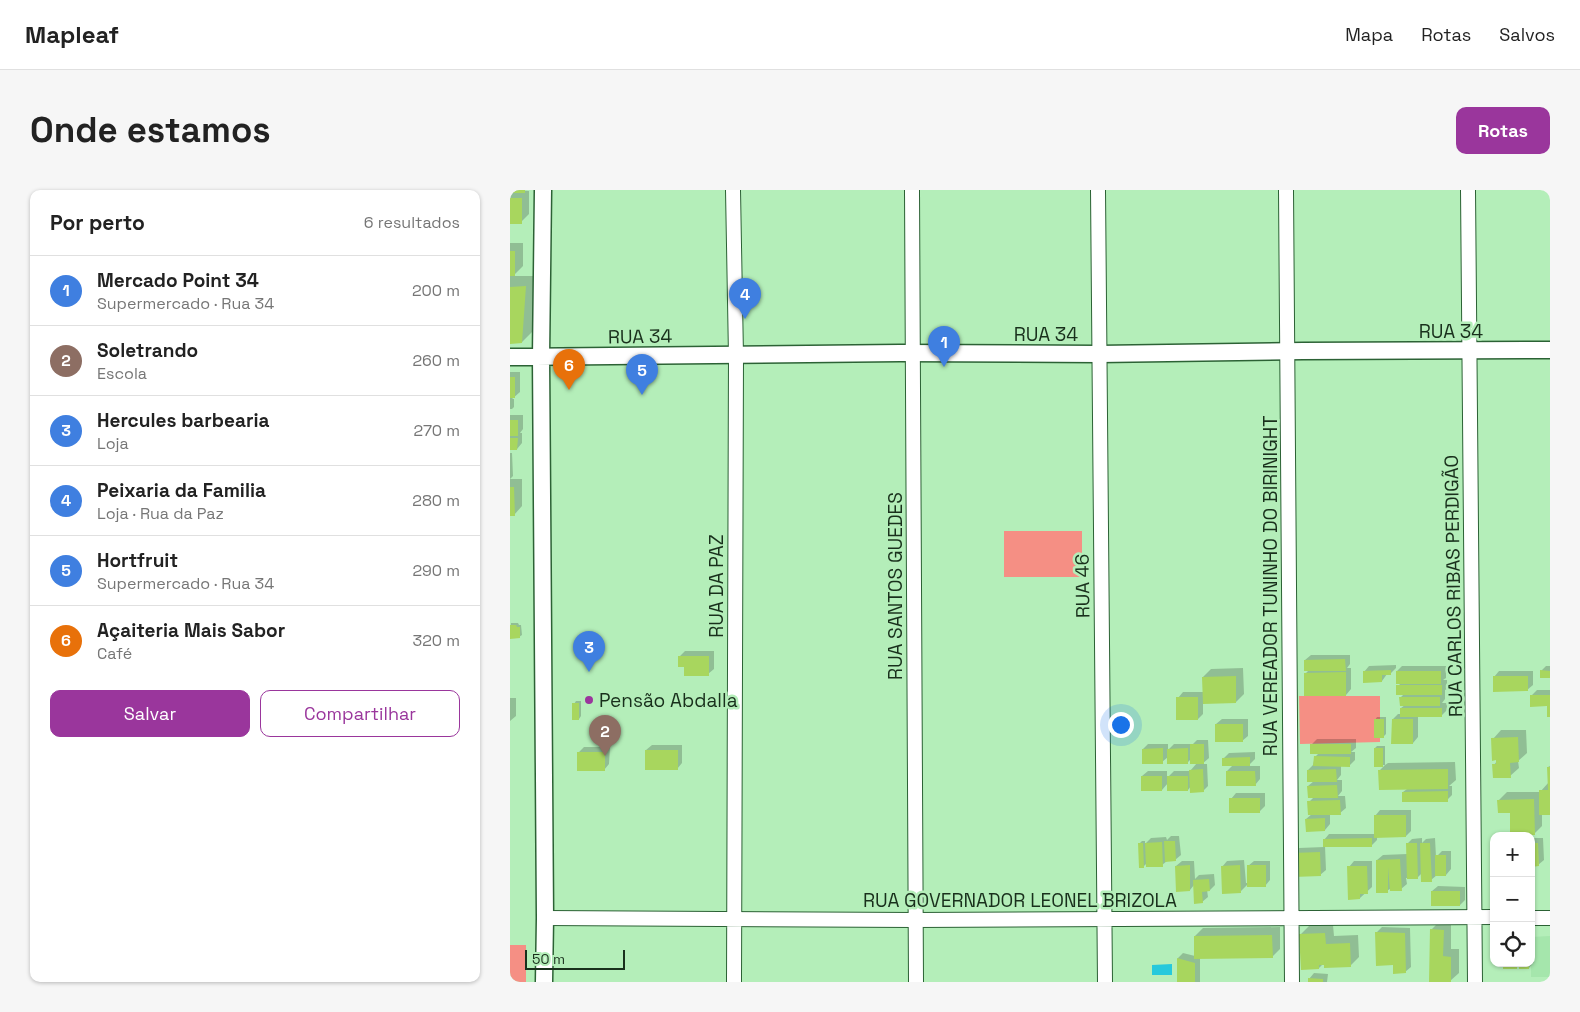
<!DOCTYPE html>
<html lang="pt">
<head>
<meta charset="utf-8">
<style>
  body { margin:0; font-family:"Space Grotesk",sans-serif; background:#f6f6f6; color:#222 }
  .controls { position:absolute; right:15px; bottom:15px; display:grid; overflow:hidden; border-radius:10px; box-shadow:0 1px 4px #0004 }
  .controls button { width:45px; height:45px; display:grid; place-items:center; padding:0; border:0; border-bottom:1px solid #e0e0e0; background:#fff; color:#222; font:25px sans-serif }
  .scale { position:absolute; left:15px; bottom:12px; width:100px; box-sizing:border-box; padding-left:5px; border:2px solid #19301c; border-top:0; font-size:14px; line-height:18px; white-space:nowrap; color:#19301c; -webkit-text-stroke:4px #b4eeb9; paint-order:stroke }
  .you { position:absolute; left:610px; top:534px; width:18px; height:18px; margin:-12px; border:4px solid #fff; border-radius:50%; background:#1a73e8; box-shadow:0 0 0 8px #1a73e833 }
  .badge { display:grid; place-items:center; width:32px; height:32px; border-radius:50%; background:#9a369c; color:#fff; font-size:16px; font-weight:700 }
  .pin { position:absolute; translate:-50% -41px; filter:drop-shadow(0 1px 2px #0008) }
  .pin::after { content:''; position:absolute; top:26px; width:18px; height:15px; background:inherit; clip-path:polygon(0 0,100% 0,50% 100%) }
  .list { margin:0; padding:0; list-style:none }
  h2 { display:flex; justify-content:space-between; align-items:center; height:65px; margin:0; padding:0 20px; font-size:21px }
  h2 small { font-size:16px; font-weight:400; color:#767676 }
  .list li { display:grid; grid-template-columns:32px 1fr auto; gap:15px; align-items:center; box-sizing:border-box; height:70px; padding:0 20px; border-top:1px solid #e0e0e0 }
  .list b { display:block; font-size:19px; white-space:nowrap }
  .list p { margin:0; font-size:16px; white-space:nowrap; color:#767676 }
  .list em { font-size:16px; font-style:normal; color:#767676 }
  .actions { display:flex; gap:10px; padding:15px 20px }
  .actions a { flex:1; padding:11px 0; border:1px solid #9a369c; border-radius:10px; text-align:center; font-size:18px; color:#9a369c }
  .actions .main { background:#9a369c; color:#fff }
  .icon { flex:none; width:28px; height:28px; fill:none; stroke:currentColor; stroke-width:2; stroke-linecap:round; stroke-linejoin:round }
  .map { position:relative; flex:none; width:1040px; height:792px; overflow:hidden; border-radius:10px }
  header { display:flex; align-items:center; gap:30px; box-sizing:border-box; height:70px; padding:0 25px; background:#fff; border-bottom:1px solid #e0e0e0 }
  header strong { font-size:24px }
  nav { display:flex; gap:28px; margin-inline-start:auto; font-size:18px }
  .intro { display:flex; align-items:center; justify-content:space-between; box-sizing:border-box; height:120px; padding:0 30px }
  h1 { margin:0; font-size:35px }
  .button { padding:12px 22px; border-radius:10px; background:#9a369c; color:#fff; font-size:18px; font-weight:700 }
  main { display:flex; gap:30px; padding:0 30px }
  aside { flex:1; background:#fff; border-radius:10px; box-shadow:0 1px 4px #0004 }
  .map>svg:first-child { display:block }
  .built { fill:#a5e6ac }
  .green { fill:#f58f84 }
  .water { fill:#26c9dc }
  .shadow { fill:#0003 }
  .building { fill:#a8d65e }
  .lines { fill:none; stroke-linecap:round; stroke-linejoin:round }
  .minor-casing { stroke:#2c6235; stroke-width:16 }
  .tertiary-casing { stroke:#2c6235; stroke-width:19 }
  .minor { stroke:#fff; stroke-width:14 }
  .tertiary { stroke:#fff; stroke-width:16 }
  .poi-dot { fill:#9a369c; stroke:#b4eeb9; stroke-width:2 }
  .labels { text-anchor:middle; stroke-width:5; stroke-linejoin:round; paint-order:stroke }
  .street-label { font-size:19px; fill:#19301c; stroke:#b4eeb9 }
  .poi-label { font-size:19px; fill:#19301c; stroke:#b4eeb9; text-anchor:start }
</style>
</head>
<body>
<header>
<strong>Mapleaf</strong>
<nav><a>Mapa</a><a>Rotas</a><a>Salvos</a></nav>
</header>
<div class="intro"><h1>Onde estamos</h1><a class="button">Rotas</a></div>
<main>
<aside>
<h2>Por perto<small>6 resultados</small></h2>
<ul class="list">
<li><span class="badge" style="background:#3f7fe0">1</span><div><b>Mercado Point 34</b><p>Supermercado · Rua 34</p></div><em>200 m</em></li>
<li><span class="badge" style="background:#8d6e63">2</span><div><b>Soletrando</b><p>Escola</p></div><em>260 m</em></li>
<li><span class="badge" style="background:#3f7fe0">3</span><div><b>Hercules barbearia</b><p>Loja</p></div><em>270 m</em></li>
<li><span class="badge" style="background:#3f7fe0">4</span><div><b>Peixaria da Familia</b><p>Loja · Rua da Paz</p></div><em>280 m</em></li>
<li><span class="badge" style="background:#3f7fe0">5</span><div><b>Hortfruit</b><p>Supermercado · Rua 34</p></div><em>290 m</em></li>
<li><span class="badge" style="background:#e8710a">6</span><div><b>Açaiteria Mais Sabor</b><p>Café</p></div><em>320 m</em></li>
</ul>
<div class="actions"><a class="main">Salvar</a><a>Compartilhar</a></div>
</aside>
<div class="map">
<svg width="1040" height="792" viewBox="0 0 1040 792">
  <rect width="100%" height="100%" fill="#b4eeb9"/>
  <!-- built -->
  <path class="built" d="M1040,746V787H1021V747Z"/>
  <!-- green -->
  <path class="green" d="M494,341H572V387H494Z
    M789,506H870V552L790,554Z
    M0,755H16V792H0Z"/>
  <!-- water -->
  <path class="water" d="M662,774V785H642V775Z"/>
  <!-- shadow -->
  <path class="shadow" d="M0,0L19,1V24L11,32H0Z
    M0,53H13V76L3,86H26L23,141L12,152H0Z
    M0,182H10V202L2,209H4V217L2,219H0Z
    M0,225H13V239L10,243H12V253L7,259L0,258Z
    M0,263H2L3,286L0,289Z
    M0,289H12V316L4,325H0Z
    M1,433H8L9,435H11L12,445L9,447H0Z
    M175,461H204V479L198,484L175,476L169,467Z
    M801,465H840V474L837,478H841V499L836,505L796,483L799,480L795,470Z
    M886,475V478L880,484H877L872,491L854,482L859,476Z
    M892,476H936V488L933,490H937V499L935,500V509L932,513H937V520L932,525H908V547L903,553L883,529L888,524H891V518L895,515L891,507L894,504L888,496L891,493L887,481Z
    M1036,476H1040V487L1031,481Z
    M733,478L734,504L726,512L693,513V524L688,529L668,508L673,502H694L693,487L701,479Z
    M989,481H1023V495L1017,500L984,487Z
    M1027,500H1040V525L1038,515L1021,506Z
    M0,508H6V526L0,531Z
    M66,511H71V526L69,529L64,514Z
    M867,527H876V544L873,547L865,530Z
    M712,529H738V546L732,551L706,534Z
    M991,540H1016L1017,563L1008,571L1009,578L1000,586L984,575L987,571L983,549Z
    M807,549H846V558L841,562H845V570L839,576L831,575V585L827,590H832V601L828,606H835L836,618L830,623L820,624V634L815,640L796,629L802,624L799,612L804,607L798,596L804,591L798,580L803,575L805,567L809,563L802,554Z
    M687,550H698L699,568L692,574H697L698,596L693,601L681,596L678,600L658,593L652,600L632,586L638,581H657V588L664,581H680L687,573L681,569L678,572L658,567L652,572L633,559L638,554H658V560L664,554H683Z
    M142,555H172V573L167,579L136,560Z
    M867,556H875V575L878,573L945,572L946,590L939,596H942V605L937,610L893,602L897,599L869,581L875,575H865V558Z
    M74,557H100L99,574L94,580L69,562Z
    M745,562V569L738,576H750V589L745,595L717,581L723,575L714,568L719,563Z
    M1040,576V623L1032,624V636L1024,644L989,610L997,602H1030L1039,592L1038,577Z
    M726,603H755V616L749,622L721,609Z
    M870,620H901V641L896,646L867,647V650L862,655L815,656L816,680L810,685L784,664L789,658L814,657V650L819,644H865V626Z
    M661,646H669L671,665L665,670L657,671L652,675L637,673L633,677L630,653L632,651H635V654L641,648L656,647L657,650Z
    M912,648V653L916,649L925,648L926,667L932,661H941V679L936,685H927L921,690L912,683L907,688H896L897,694L891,699L881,698L877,701L867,670L873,665L897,664V654L902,649Z
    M1021,648H1033L1034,670L1028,675H1021Z
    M734,670L736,693H738V676L744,671H760V690L755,696L737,695L731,701L712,677L717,671Z
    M672,671H684L685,689L689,685L704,684L705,695L700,700H697L698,707L692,712L684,695L680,700L666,676Z
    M844,671H862V697L850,708L839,677Z
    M928,696L955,697V710L950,715L922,701Z
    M929,732H941V759H949V783L940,791L921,740Z
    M823,735L824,746L848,745L849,767L840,776L813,774L809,778L790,745L799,736Z
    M770,737V759L762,767L690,768V792H668V768L673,763L685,766V746L693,738Z
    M872,737L900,738L901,777L895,782L866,743Z
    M1021,744H1024V772L1019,778L1010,774L1006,778L994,773H1021Z
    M804,783L818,784L817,792H799V789Z"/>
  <!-- building -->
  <path class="building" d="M0,0H15V3H0Z
    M0,8H12V34H0Z
    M0,61H5V86H0Z
    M16,96L12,153L0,154V97Z
    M0,187H5V208H0Z
    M0,230H8V246H0Z
    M0,248H8L7,260H0Z
    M0,297H4L5,326H0Z
    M0,435H6L7,437H10V448L0,449Z
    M168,466H199V486H174V477H168Z
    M835,469L836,481H794V470Z
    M881,480V485H872V492L853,493V481Z
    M1030,480L1040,481V488H1030Z
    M886,481H931V494H886Z
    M836,482V506H794V483Z
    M726,486V513L693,514L692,487Z
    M983,486H1018V501L983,502Z
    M886,495H932V505H886Z
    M1020,505H1040V527H1037V516L1020,517Z
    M666,507H688V530H666Z
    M889,507H930V516H890Z
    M62,513H69V530H62Z
    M890,518H932V527H890Z
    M864,529H874V548H864Z
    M882,529H903V554H881Z
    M705,534H733V552H705Z
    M1008,547L1009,572L1000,573L1001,588H983L982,574H986V570L982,571L981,548Z
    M680,554H694V574H680Z
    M800,554H841V564H800Z
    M653,558V574H632V559Z
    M678,558V574H657V559Z
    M864,558H873V577H864Z
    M135,560H168V580H135Z
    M67,562H95V581H67Z
    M804,566L840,567V577L803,576Z
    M740,567V576H712V568Z
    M1037,577H1040V625H1029V600H1038Z
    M693,579L694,602L680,603L679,580Z
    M826,579L827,592H797V580Z
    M938,579V599L869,600L868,580Z
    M716,581H745L746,596H716Z
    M631,586H652V601H631Z
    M657,586H678V601H657Z
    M827,595L828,608H798L797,596Z
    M938,601V612H892V602Z
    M719,608H750V623H719Z
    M1024,609L1025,645L1000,646V623H988L987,610Z
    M830,610L831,625H798L797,611Z
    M864,625H896V647L864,648Z
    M815,628V641L796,642L795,629Z
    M862,648V657H813V649Z
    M654,651H665L666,671L655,672Z
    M652,652L653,677H636L635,653Z
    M628,653H633L634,678H629Z
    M896,653H907L908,689H897Z
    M910,653H920L922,692H911Z
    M1021,653H1028L1029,676L1021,677Z
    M810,662L811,686L783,687V663Z
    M925,665H936V686H925Z
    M890,669L892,701H880L878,677V703H866V670Z
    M680,675V701L666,702L665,676Z
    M730,675L731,703L712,704L711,676Z
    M737,675H756V697H737Z
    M837,676H857L858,704H850V709L838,710Z
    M699,689L700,701L692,702L693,713L684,714L683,690Z
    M921,701H950V716H921Z
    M920,739L934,740L933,766L941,767V792H919Z
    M865,742L895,743L896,783L883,784V775L866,776Z
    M815,743L816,754L840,753L841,777L814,778V775H809V779L791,780L789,744Z
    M762,745L763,768L684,769V746Z
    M667,768L685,773V792H667Z
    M993,773H1007V779H993Z
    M1009,773H1019V779H1009Z
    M798,788L813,789V792H798Z"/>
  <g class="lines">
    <defs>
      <path id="minor" d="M223,0L226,166L224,792
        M402,0L406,792
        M588,0L595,792
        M776,0L782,792
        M958,0L965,792
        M35,728L405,730L984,727
        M1021,728H1040"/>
      <path id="tertiary" d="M33,0L31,167L35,728L34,792
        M0,167L390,163L589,164L793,161L1040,160"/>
    </defs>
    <!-- minor casing -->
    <use href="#minor" class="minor-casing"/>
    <!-- tertiary casing -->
    <use href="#tertiary" class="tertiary-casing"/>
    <!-- minor -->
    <use href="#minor" class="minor"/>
    <!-- tertiary -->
    <use href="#tertiary" class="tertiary"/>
  </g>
  <!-- markers -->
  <circle class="poi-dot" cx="79" cy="510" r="5"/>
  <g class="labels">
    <!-- street labels -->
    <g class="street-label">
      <text x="941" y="148">RUA 34</text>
      <text x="536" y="151">RUA 34</text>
      <text transform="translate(130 146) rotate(-1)" y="7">RUA 34</text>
      <text transform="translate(206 396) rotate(-90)" y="7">RUA DA PAZ</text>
      <text transform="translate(385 396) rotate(-90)" y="7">RUA SANTOS GUEDES</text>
      <text transform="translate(572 396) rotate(-91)" y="7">RUA 46</text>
      <text transform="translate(760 396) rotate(-90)" y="7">RUA VEREADOR TUNINHO DO BIRINIGHT</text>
      <text transform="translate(943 396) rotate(-91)" y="7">RUA CARLOS RIBAS PERDIGÃO</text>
      <text x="510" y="717">RUA GOVERNADOR LEONEL BRIZOLA</text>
    </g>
    <!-- poi labels -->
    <g class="poi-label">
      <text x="89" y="517">Pensão Abdalla</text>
    </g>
  </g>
</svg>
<div class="controls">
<button>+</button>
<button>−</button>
<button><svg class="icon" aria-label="locate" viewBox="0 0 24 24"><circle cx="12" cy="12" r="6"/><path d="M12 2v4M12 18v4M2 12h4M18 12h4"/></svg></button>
</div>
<div class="scale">50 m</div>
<div class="you"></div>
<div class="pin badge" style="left:434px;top:177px;background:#3f7fe0">1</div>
<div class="pin badge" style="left:95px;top:566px;background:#8d6e63">2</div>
<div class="pin badge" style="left:79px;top:482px;background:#3f7fe0">3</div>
<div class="pin badge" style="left:235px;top:129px;background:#3f7fe0">4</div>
<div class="pin badge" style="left:132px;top:205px;background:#3f7fe0">5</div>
<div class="pin badge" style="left:59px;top:200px;background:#e8710a">6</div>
</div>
</main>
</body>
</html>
